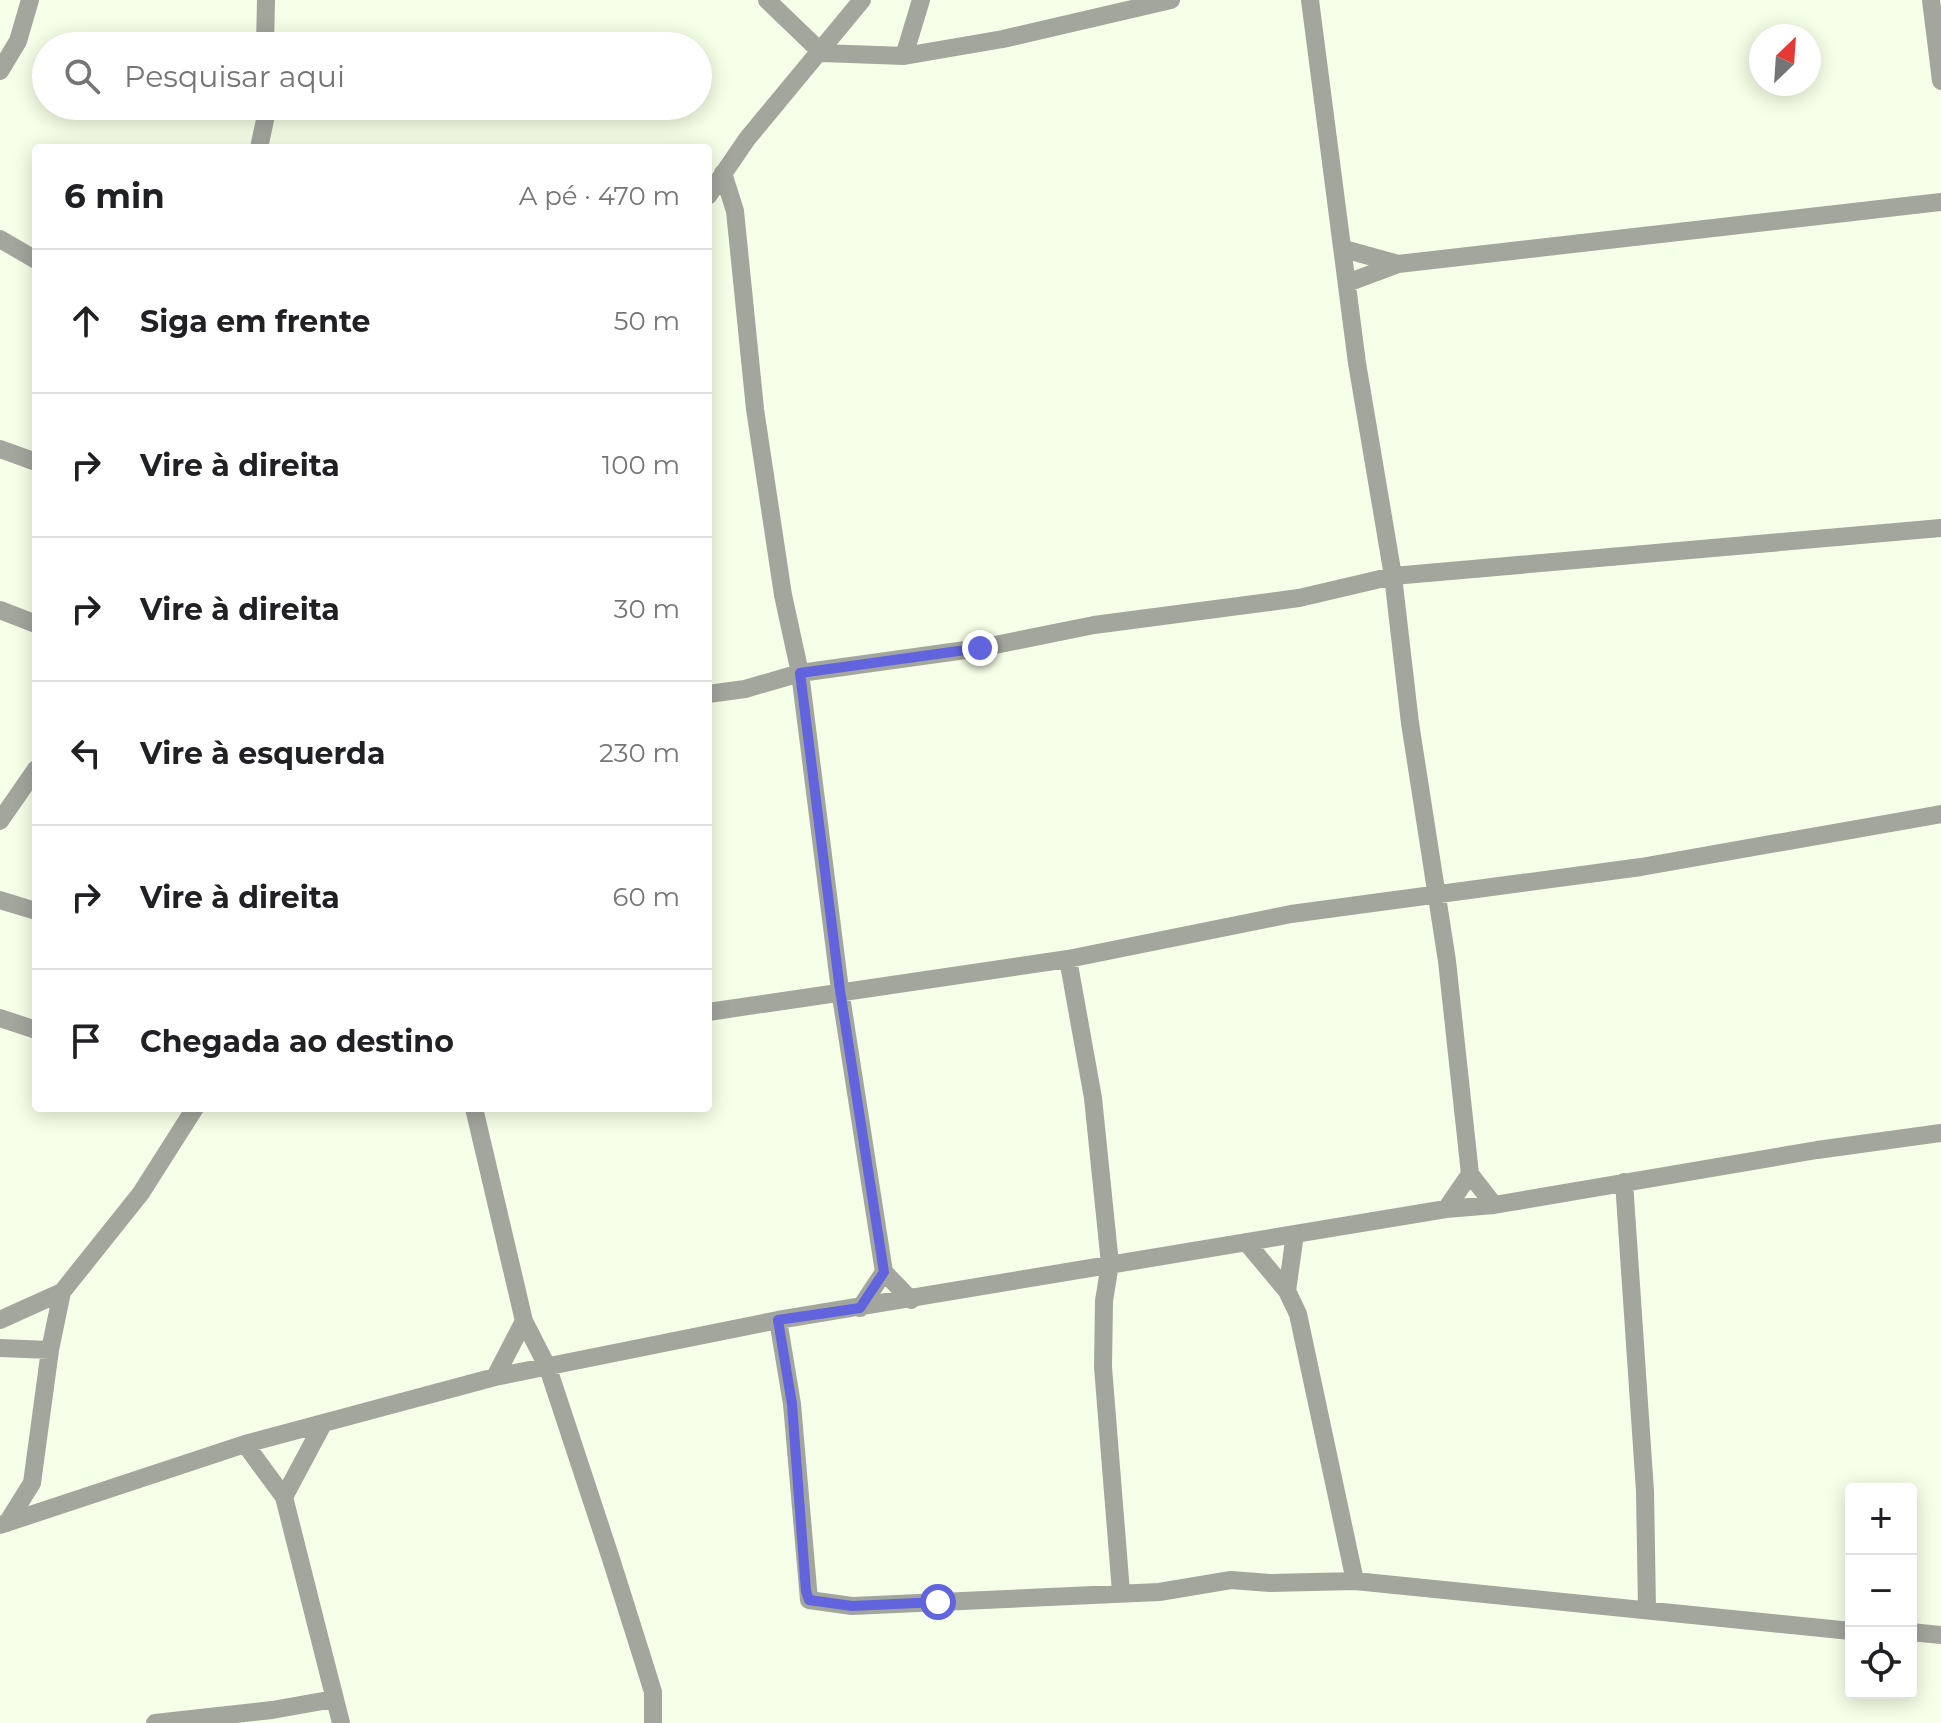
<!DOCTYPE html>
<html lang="pt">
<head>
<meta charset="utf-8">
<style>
  body { margin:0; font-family:Montserrat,sans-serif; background:#f2f2f2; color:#202124 }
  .controls { position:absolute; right:24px; bottom:24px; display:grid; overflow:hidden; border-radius:8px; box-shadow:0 4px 20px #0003 }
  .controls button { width:72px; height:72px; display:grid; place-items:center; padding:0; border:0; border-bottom:2px solid #e0e0e0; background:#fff; color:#202124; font:40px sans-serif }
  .compass { position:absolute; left:1749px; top:24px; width:72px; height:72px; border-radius:50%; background:#fff; box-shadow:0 4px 20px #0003; rotate:25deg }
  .stop { position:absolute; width:24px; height:24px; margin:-18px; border:6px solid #6264dd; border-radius:50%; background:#fff }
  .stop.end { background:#6264dd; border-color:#fff; box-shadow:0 2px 8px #0008 }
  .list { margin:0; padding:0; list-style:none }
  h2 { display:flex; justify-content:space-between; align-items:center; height:104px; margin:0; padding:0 32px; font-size:34px }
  h2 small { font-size:26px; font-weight:400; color:#757577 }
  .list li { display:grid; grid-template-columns:52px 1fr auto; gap:24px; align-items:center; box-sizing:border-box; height:144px; padding:0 32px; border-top:2px solid #e0e0e0 }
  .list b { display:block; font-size:30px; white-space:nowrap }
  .list em { font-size:26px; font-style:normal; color:#757577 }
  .icon { flex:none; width:44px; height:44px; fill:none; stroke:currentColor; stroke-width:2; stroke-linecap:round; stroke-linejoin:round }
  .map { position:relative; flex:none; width:1941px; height:1723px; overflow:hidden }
  .search { position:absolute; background:#fff; box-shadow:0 4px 20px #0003; left:32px; top:32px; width:680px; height:88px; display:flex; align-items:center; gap:20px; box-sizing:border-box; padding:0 28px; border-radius:44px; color:#757577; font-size:30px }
  .panel { position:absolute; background:#fff; box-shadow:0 4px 20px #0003; left:32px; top:144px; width:680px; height:968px; border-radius:8px }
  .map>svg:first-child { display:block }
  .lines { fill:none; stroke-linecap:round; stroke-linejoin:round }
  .minor { stroke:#a3a69d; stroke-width:18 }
  .route { stroke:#6264dd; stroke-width:10 }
</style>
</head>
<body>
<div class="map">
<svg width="1941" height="1723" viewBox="0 0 1941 1723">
  <rect width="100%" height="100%" fill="#f6ffe7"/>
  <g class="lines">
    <!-- minor -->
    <path class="minor" d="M767,0L822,53L904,56L1003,39L1171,0
      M1310,0L1357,363L1393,576L1410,723L1447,961L1470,1174L1494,1205
      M1931,0L1941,81
      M265,46L266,0
      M904,56L921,0
      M0,71L18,41L30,0
      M259,148L268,106
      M723,173L735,211L755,409L783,595L800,673L840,990L884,1272L911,1300
      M708,196L747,139L862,0
      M0,239L36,260
      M1344,249L1398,264
      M1347,283L1398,264L1941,202
      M0,449L36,462
      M0,610L36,624
      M708,694L745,689L800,673L980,648L1094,625L1299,598L1393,576L1941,528
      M0,821L36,769
      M0,900L36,911
      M1068,959L1093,1098L1110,1264L1104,1301L1103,1367L1121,1592
      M708,1012L1068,959L1291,914L1641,867L1941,814
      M0,1018L36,1030
      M474,1108L524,1321L548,1368L611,1559L653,1692V1723
      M1624,1182L1645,1491L1647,1608
      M1446,1209L1470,1174
      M1246,1242L1287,1291L1298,1314L1355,1581
      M1287,1291L1295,1234
      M860,1308L884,1272
      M0,1320L62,1292
      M778,1320L792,1404L809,1600L852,1606L1159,1592L1231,1580L1270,1583L1355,1581L1851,1631
      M0,1348L50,1350
      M495,1377L524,1321
      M245,1444L284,1497L341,1723
      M284,1497L323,1424
      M7,1523L32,1483L50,1350L62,1292L141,1193L195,1108
      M0,1525L245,1444L495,1377L778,1320L1446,1209L1494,1205L1817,1150L1941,1133
      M1911,1632L1941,1635
      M155,1723L272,1710L334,1699"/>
  </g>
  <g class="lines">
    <!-- route -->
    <path class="route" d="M938,1602L852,1606L809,1600L806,1591L792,1404L778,1320L860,1308L884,1272L840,990L800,673L980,648"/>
  </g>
</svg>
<div class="controls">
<button>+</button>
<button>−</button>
<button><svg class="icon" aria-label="locate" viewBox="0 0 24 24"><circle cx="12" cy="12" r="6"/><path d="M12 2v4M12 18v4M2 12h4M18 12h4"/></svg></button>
</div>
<svg class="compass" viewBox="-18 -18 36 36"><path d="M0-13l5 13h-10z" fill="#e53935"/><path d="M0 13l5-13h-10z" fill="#757577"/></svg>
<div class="stop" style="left:938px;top:1602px"></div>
<div class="stop end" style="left:980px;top:648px"></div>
<div class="search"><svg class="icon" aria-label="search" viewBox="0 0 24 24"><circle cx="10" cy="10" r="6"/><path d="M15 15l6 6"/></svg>Pesquisar aqui</div>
<section class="panel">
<h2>6 min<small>A pé · 470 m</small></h2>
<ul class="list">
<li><svg class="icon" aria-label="ahead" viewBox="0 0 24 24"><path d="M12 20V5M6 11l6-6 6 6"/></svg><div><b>Siga em frente</b></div><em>50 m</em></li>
<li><svg class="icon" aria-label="right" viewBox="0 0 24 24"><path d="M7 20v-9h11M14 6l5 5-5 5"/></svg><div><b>Vire à direita</b></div><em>100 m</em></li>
<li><svg class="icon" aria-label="right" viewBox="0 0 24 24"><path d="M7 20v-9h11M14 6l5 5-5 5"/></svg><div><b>Vire à direita</b></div><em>30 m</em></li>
<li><svg class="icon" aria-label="left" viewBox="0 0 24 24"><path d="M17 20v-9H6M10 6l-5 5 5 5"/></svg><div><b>Vire à esquerda</b></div><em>230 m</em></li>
<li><svg class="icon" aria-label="right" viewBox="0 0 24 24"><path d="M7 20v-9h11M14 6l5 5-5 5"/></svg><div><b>Vire à direita</b></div><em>60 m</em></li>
<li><svg class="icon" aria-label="arrive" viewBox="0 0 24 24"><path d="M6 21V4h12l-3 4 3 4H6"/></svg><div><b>Chegada ao destino</b></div></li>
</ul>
</section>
</div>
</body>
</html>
